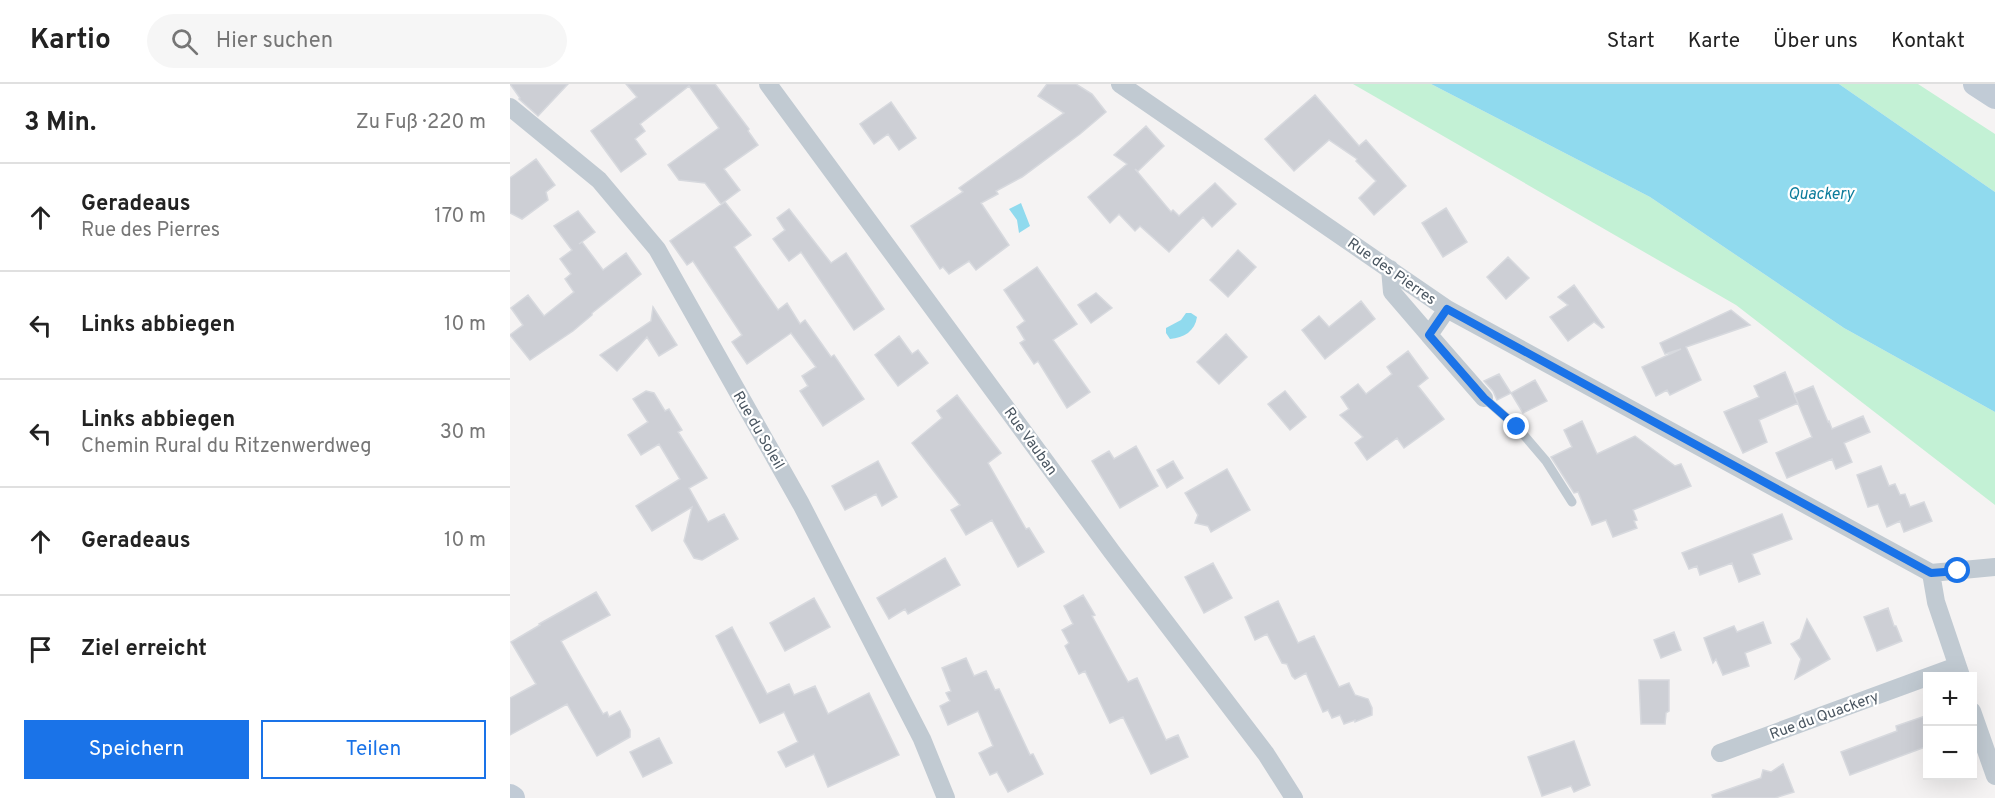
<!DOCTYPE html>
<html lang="de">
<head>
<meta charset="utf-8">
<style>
  body { margin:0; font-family:Overpass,sans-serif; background:#f6f6f6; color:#222 }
  .controls { position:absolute; right:18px; bottom:18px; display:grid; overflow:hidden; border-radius:0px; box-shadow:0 6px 24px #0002 }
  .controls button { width:54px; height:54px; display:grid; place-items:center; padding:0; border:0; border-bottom:2px solid #e0e0e0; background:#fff; color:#222; font:30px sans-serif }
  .stop { position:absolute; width:18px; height:18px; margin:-14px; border:4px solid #1a73e8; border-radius:50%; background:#fff }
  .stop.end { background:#1a73e8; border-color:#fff; box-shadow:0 2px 6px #0008 }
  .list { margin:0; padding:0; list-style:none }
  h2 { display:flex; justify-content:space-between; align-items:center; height:78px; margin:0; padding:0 24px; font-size:26px }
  h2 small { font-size:20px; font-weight:400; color:#767676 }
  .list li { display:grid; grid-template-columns:39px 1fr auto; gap:18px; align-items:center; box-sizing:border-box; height:108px; padding:0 24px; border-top:2px solid #e0e0e0 }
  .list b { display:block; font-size:22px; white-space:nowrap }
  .list p { margin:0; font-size:20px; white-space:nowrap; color:#767676 }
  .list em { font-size:20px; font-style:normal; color:#767676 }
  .actions { display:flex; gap:12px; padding:18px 24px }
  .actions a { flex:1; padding:14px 0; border:2px solid #1a73e8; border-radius:0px; text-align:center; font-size:21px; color:#1a73e8 }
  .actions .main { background:#1a73e8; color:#fff }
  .icon { flex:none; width:33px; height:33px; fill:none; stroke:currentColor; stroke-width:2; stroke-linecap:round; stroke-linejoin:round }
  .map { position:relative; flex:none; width:1485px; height:714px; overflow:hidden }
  header { display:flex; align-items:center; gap:36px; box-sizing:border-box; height:84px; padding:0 30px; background:#fff; border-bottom:2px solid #e0e0e0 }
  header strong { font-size:28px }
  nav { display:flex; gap:33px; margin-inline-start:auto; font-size:21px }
  .search { width:420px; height:54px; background:#f6f6f6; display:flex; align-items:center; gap:15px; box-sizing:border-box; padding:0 21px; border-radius:33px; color:#767676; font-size:22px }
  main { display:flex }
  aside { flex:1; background:#fff }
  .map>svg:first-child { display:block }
  .green { fill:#c3f1d5 }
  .water { fill:#90daee }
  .building { fill:#cdcfd5; stroke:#d7d9de; stroke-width:1.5 }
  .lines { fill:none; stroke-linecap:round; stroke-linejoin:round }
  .lane { stroke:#c1cad2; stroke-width:9 }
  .street { stroke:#c1cad2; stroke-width:18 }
  .secondary { stroke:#c1cbd6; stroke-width:24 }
  .route { stroke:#1a73e8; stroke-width:8 }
  .labels { text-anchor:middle; stroke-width:4.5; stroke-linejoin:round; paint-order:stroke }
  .street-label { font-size:15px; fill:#4a5661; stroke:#fff }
  .water-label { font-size:16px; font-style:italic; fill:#0c7c9b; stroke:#fff }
</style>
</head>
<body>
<header>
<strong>Kartio</strong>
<div class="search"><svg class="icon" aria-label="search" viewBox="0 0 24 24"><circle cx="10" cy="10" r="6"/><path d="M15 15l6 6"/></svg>Hier suchen</div>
<nav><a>Start</a><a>Karte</a><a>Über uns</a><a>Kontakt</a></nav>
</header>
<main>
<aside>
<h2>3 Min.<small>Zu Fuß · 220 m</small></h2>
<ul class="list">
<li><svg class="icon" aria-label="ahead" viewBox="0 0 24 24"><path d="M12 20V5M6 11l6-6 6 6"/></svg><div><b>Geradeaus</b><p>Rue des Pierres</p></div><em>170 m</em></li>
<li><svg class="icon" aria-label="left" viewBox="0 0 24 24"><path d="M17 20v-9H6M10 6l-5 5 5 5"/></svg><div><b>Links abbiegen</b></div><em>10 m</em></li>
<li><svg class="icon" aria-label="left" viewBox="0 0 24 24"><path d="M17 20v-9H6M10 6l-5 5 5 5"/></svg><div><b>Links abbiegen</b><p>Chemin Rural du Ritzenwerdweg</p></div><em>30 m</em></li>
<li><svg class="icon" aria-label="ahead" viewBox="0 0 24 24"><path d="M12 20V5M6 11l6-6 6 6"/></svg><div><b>Geradeaus</b></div><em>10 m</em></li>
<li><svg class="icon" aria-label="arrive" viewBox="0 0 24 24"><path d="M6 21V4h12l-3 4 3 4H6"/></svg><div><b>Ziel erreicht</b></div></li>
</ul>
<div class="actions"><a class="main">Speichern</a><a>Teilen</a></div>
</aside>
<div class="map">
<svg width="1485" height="714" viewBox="0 0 1485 714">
  <rect width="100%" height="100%" fill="#f5f3f3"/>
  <!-- green -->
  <path class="green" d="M843,0H921L1140,113L1334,244L1485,328V421L1226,221Z
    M1329,0H1408L1485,50V108Z"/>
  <!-- water -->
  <path class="water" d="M921,0H1329L1485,108V328L1334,244L1140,113Z
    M511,119L520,142L509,149L507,136L499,125Z
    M676,229H681L687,233C685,247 674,254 660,255L656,249V244L671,236Z"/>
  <!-- building -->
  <path class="building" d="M0,0H58L28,32L9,15L10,14Z
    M116,0H205L239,45L238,47L248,61L214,85L230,106L211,120L195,99L169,96L158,81L209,44L179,2L130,40L135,47L125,55L136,70L111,88L81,47L127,13Z
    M537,0H566L582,10L596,28L570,50L512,93L486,107L488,110L471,119L499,161L466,186L459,177L439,190L433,183L430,185L401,142L453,108L449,104L554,29L528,12Z
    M805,11L849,62L856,56L896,102L864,131L849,114L866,97L846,77L847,75L819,56L784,87L755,55Z
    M381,18L406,54L389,66L378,50L364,60L350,40Z
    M636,42L654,62L628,87L625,85L661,128L663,126L669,132L705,99L726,120L702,143L693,133L659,168L630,142L625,147L609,130L600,139L578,113L617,80L604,71Z
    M26,75L45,101L36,108L38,116L12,135L0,129V94Z
    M215,118L241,151L224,163L268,226L277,219L290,240L295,236L321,273L324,271L354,315L313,342L290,307L298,302L292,292L306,283L281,249L237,280L222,258L232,251L183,177L177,181L160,157Z
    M936,124L957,158L933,173L912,139Z
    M279,125L321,179L336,169L374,225L344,246L291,168L279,177L263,155L275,146L267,134Z
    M68,127L85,148L69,160L72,158L93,186L116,169L131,190L82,229V231L63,247L20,276L0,251L13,241L1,224L18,211L34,232L64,208L55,195L61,190L50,175L62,166L44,142Z
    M728,166L746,183L718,213L700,196Z
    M998,173L1019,194L996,215L977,193Z
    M527,183L567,240L543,256L580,308L557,324L528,277L524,280L510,259L515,256L507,243L515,237L494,206Z
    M1064,201L1094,243L1092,244L1084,238L1058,257L1040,233L1058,221L1048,213Z
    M586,209L602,224L581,239L568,221Z
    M851,217L865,235L815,275L792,246L809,232L819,243Z
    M143,223L167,261L149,272L137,253L107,287L90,271L141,237Z
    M1221,226L1240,241L1176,263L1191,296L1160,311L1157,306L1146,312L1132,283L1171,265L1155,270L1150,259Z
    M716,250L737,273L709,300L687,278Z
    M389,252L402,270L408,266L418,279L388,302L365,271Z
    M898,267L918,294L908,302L934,335L894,364L887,354L857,376L845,359L853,353L830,331L839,325L831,313L848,300L856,310L882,290L877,283Z
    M1275,288L1288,319L1249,336L1257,358L1233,369L1214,328L1249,313L1244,302Z
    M989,290L1001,309L987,316L983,307L974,297Z
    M1025,296L1037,317L1013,329L1001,309Z
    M1303,302L1318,338L1319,337L1322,345L1353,332L1360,348L1334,359L1342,378L1326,385L1322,375L1277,394L1266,369L1302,353L1284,310Z
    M136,307L144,309L155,327L159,325L172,346L168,348L197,394L179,404L198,438L214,430L228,455L192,476L184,474L174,457L182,423L142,447L126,422L170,395L149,360L131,371L118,351L138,338L123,315Z
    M775,307L796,333L780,346L758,320Z
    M447,311L491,369L478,379L516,445L519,444L534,468L508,483L482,436L456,451L441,426L450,421L402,359L432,334L427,327Z
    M1072,337L1087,370L1125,352L1165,382L1171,380L1181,402L1123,426L1127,436L1124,437L1127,444L1103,453L1096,436L1082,441L1068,408L1064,409L1041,373L1062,363L1054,346Z
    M626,362L648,402L610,424L582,377L599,367L604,375Z
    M368,377L387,413L372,422L366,410L335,426L322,402Z
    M663,377L673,394L657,404L647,386Z
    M1371,382L1379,402L1385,400L1390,411L1395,410L1400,423L1414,418L1422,437L1394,448L1390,437L1377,443L1368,420L1358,423L1347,391Z
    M717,385L740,426L701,448L698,442L685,439L688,431L675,409Z
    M1272,430L1282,455L1242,470L1250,490L1229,498L1222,479L1190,491L1187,482L1179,485L1172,469Z
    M435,474L450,501L398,530L395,525L379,535L367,514Z
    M703,479L722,514L694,529L675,493Z
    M86,508L100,531L51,557L93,630L97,628L99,633L110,627L120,646V653L87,672L57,620L0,651V614L26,600L1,558L30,541L29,540Z
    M573,511L585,531L582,532L618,598L627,594L656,656L668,651L678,673L641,690L613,633L600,639L575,587L569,590L555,562L559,559L552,546L563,540L554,522Z
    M304,514L320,543L275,567L260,539Z
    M768,517L788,559L804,552L829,603L839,599L845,611L858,615L862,624V631L845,638V636L834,640L830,631L822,634L818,626L813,628L796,589L785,595L782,592L777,580L772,579L757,550L745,556L735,533Z
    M1378,524L1384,542H1386L1392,557L1367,567L1354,533Z
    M1297,535L1320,575L1285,595L1291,575L1281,560L1290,555Z
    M1253,538L1261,559L1235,569L1239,582L1213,591L1206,575L1203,579L1194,554L1224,542L1227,548Z
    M222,543L257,610L279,600L284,611L305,602L318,630L359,609L389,671L318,703L304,670L276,683L268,668L288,658L274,628L250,639L206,552Z
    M1164,548L1171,566L1151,574L1144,556Z
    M456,574L464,592L476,587L485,606L489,605L520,671L523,670L533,690L498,708L487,688L480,691L469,669L483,662L468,627L438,641L430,622L440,617L436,609L441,607L432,584Z
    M1129,596H1159V627L1156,629L1155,640H1131Z
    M1418,631V662L1340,691L1331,668L1387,647L1386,642Z
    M149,654L162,679L133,693L120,668Z
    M1064,657L1080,701L1064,708L1061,702L1032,712L1018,673Z
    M1273,680L1284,708L1265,714H1203L1202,711L1251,694L1253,686L1261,688Z"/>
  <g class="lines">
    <!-- lane -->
    <path class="lane" d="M974,314L1007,343L1036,377L1062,418"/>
    <!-- street -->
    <path class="street" d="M258,0L602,468L756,670L784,714
      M610,0L937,225L1421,489
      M0,23L89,96L147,165L291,420L412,655L436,714
      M880,185L882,208L919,251L937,225
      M919,251L974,314
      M1421,489L1426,518L1451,592
      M1421,489L1485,483
      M1462,627L1485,692
      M1210,669L1447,582"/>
    <!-- secondary -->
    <path class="secondary" d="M1465,0L1485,13
      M0,712L3,714"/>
  </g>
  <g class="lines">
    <!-- route -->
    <path class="route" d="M1007,343L974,314L919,251L937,225L1421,489L1448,487"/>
  </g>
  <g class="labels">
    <!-- street labels -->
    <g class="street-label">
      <text transform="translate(882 187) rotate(35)" y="5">Rue des Pierres</text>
      <text transform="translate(249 346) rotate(60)" y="5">Rue du Soleil</text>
      <text transform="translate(521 357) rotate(54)" y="5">Rue Vauban</text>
      <text transform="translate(1314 631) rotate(-20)" y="5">Rue du Quackery</text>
    </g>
    <!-- water labels -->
    <g class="water-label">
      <text x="1311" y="115">Quackery</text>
    </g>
  </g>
</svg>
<div class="controls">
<button>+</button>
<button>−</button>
</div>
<div class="stop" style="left:1448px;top:487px"></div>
<div class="stop end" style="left:1007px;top:343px"></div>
</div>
</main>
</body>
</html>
